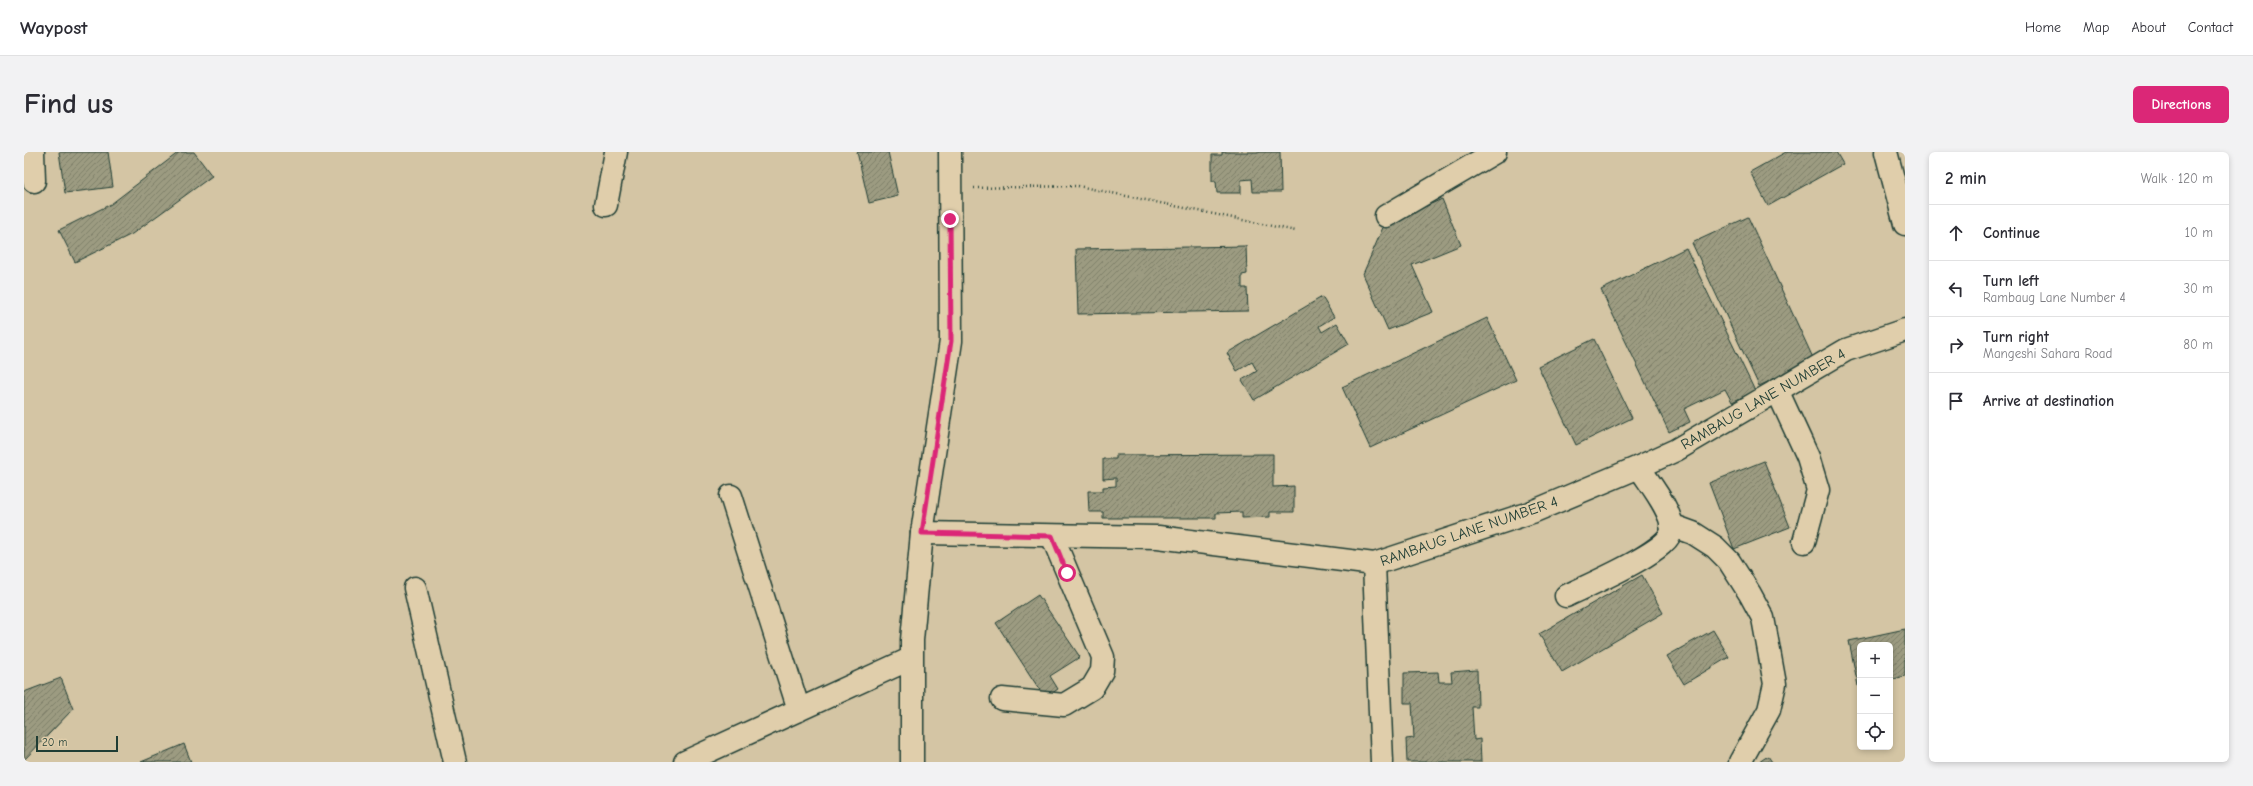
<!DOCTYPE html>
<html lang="en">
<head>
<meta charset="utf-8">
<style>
  body { margin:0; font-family:"Comic Neue",sans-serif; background:#f2f2f3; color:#2b2b33 }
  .controls { position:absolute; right:12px; bottom:12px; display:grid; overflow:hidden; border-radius:6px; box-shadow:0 2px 6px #0003 }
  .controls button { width:36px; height:36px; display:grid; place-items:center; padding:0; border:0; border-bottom:1px solid #e1e1e2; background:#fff; color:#2b2b33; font:20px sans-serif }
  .scale { position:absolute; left:12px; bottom:10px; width:82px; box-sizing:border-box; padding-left:4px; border:2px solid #1f3d34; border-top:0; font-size:11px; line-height:14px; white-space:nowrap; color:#1f3d34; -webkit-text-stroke:3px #e0ceab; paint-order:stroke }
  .stop { position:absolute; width:12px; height:12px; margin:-9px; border:3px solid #db2777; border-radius:50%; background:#fff }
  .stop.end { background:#db2777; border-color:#fff; box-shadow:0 1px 4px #0008 }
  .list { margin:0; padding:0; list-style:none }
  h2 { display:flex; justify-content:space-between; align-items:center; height:52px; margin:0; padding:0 16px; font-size:17px }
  h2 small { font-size:13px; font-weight:400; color:#7c7c81 }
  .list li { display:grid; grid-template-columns:26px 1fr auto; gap:12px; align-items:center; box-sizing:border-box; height:56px; padding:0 16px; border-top:1px solid #e1e1e2 }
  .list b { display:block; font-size:15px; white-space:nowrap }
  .list p { margin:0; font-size:13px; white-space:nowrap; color:#7c7c81 }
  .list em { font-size:13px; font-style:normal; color:#7c7c81 }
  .icon { flex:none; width:22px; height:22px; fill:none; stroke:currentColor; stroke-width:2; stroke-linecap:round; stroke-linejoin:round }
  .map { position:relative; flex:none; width:1881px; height:610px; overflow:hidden; border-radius:6px }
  header { display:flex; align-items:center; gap:24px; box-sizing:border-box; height:56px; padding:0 20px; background:#fff; border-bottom:1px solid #e1e1e2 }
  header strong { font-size:19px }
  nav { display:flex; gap:22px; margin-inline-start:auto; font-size:14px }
  .intro { display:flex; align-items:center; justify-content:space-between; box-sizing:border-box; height:96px; padding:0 24px }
  h1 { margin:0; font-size:28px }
  .button { padding:10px 18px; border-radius:6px; background:#db2777; color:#fff; font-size:14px; font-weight:700 }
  main { display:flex; gap:24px; padding:0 24px }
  aside { flex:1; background:#fff; border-radius:6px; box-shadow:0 2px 6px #0003 }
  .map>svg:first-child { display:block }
  .building { fill:url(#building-hatch); stroke:#1f3d34 }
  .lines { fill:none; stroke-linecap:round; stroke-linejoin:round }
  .minor-casing { stroke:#1f3d34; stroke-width:25 }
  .tertiary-casing { stroke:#1f3d34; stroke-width:25 }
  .path { stroke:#1f3d34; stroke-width:2.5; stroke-dasharray:1 3; stroke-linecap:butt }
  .minor { stroke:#e0ceab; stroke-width:22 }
  .tertiary { stroke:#e0ceab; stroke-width:22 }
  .route { stroke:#db2777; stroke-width:5 }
  .labels { text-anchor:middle; stroke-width:4; stroke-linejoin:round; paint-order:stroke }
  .street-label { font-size:15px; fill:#1f3d34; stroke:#e0ceab }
</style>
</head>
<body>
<header>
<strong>Waypost</strong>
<nav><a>Home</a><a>Map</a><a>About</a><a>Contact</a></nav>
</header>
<div class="intro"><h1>Find us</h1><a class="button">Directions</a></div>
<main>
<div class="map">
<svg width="1881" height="610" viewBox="0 0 1881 610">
  <defs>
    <pattern id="building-hatch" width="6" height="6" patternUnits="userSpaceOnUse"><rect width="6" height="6" fill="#9c9b81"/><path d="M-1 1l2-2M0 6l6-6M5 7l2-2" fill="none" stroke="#7f806a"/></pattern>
  </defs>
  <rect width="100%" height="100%" fill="#d4c5a4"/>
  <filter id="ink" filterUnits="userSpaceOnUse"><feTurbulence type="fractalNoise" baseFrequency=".025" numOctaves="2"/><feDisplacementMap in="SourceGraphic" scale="8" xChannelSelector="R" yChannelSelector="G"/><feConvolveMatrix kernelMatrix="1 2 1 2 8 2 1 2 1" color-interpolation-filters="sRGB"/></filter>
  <g filter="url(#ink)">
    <!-- building -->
    <path class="building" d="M35,0H84L89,35L41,41Z
      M155,0H170L188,24L108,82L51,110L35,78L87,52Z
      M833,0H864L874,44L845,51Z
      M1198,0H1256L1257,40H1229L1228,27L1217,28V41H1193L1192,29H1188V3H1198Z
      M1762,0H1812L1819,12L1744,54L1726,20Z
      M1418,47L1437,93L1388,113L1409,160L1364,178L1339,122L1360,73Z
      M1724,65L1790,208L1735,234L1668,91Z
      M1222,94L1223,122L1218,123V136H1223L1224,159L1054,162L1052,97Z
      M1662,96L1731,239L1708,250L1701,237L1660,257L1666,270L1645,280L1577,138Z
      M1298,145L1310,165L1295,174L1298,180L1313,171L1325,192L1230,248L1218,228L1233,219L1228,210L1213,219L1203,201Z
      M1463,166L1492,228L1346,296L1318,235Z
      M1570,187L1608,266L1552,293L1514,214Z
      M1249,302V335L1270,334V360H1246V365L1218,366V360L1192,361V366H1079V360H1065L1064,339H1079V335L1092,334V326L1079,327V307H1092V303Z
      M1740,309L1766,375L1710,397L1685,331Z
      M1618,423L1639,461L1538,520L1515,482Z
      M1014,443L1056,505L1026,524L1034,537L1021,546L972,471Z
      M1881,477V524L1866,528V493H1836V534H1834L1825,489Z
      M1689,478L1705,505L1660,532L1643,504Z
      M1453,518L1454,555H1448L1450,588L1456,587L1457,610H1383L1382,587L1390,586L1388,551H1380V521L1414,520L1415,530H1428L1427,520Z
      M37,526L49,557L0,608V540Z
      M160,592L167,610H117Z
      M1744,604L1748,610H1735Z"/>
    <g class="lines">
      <defs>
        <path id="minor" d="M9,0L10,29
          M1862,0L1881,72
          M582,53L592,0
          M1362,64L1471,0
          M1753,238L1784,305L1794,338L1780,390
          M707,344L775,558
          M1647,373L1669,381L1691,395L1705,409L1726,442L1739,466L1751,532L1745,558L1716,610
          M1350,412L1358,610
          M391,436L431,610
          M1542,444C1562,434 1647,399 1648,377C1648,359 1625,331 1615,315
          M978,547L1040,553L1068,536L1078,519L1079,505L1028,384
          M661,610L888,506
          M888,610V488L898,381"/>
        <path id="tertiary" d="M926,0L927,189L898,381L1134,385L1350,412L1508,360L1615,315L1652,298L1822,198L1881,178"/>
      </defs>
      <!-- minor casing -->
      <use href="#minor" class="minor-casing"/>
      <!-- tertiary casing -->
      <use href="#tertiary" class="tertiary-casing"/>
      <!-- path -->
      <path class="path" d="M950,36L1054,34L1272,79"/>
      <!-- minor -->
      <use href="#minor" class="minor"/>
      <!-- tertiary -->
      <use href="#tertiary" class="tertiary"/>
    </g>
  </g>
  <g class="lines" filter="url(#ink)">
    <!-- route -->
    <path class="route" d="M926,67L927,189L898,381L1028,384L1043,421"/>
  </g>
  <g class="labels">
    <!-- street labels -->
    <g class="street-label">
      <text transform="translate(1739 247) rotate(-30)" y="5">RAMBAUG LANE NUMBER 4</text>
      <text transform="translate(1445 379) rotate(-19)" y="5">RAMBAUG LANE NUMBER 4</text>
    </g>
  </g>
</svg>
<div class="controls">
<button>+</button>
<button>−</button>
<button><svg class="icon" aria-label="locate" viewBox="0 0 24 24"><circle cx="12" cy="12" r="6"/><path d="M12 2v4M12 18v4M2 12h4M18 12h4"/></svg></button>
</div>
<div class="scale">20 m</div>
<div class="stop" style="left:1043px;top:421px"></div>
<div class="stop end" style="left:926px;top:67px"></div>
</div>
<aside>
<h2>2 min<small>Walk · 120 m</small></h2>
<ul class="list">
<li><svg class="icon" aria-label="ahead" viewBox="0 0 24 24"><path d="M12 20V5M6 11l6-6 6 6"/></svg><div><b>Continue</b></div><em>10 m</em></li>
<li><svg class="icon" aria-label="left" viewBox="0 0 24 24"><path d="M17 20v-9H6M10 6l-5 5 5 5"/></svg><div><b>Turn left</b><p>Rambaug Lane Number 4</p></div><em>30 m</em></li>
<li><svg class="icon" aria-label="right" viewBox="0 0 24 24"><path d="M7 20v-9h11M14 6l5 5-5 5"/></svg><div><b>Turn right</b><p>Mangeshi Sahara Road</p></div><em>80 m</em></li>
<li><svg class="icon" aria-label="arrive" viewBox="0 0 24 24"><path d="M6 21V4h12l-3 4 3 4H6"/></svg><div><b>Arrive at destination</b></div></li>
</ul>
</aside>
</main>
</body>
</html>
